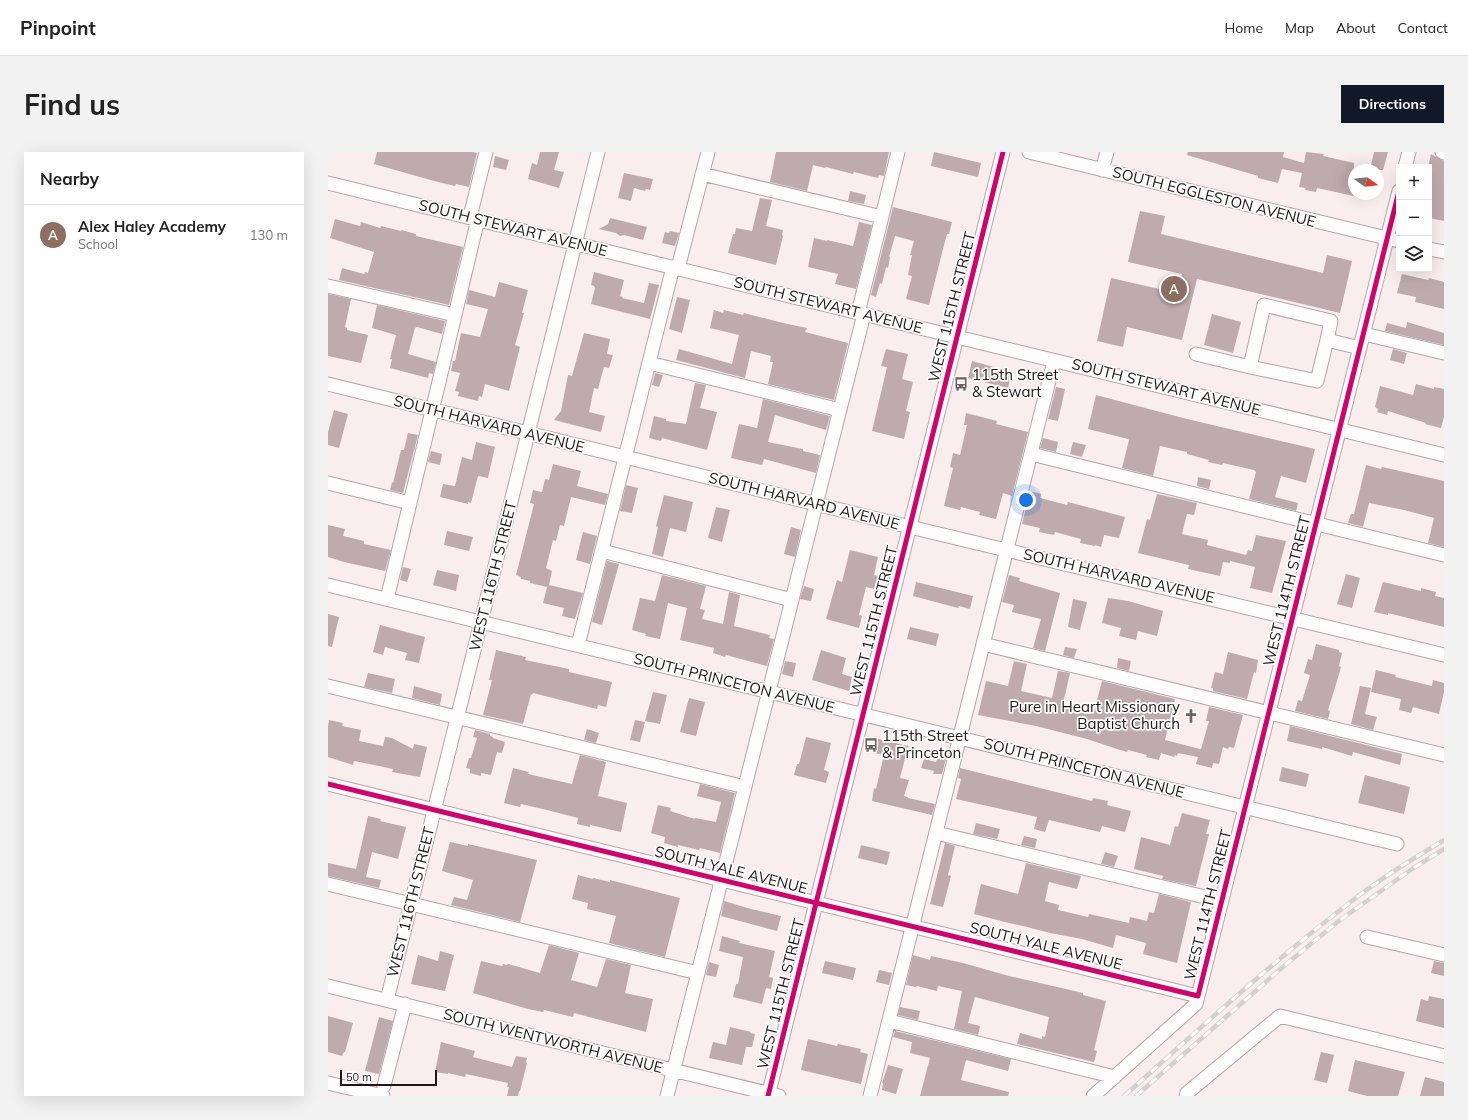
<!DOCTYPE html>
<html lang="en">
<head>
<meta charset="utf-8">
<style>
  body { margin:0; font-family:Mulish,sans-serif; background:#f2f2f2; color:#222 }
  .controls { position:absolute; right:12px; top:12px; display:grid; overflow:hidden; border-radius:0px; box-shadow:0 4px 16px #0002 }
  .controls button { width:36px; height:36px; display:grid; place-items:center; padding:0; border:0; border-bottom:1px solid #e0e0e0; background:#fff; color:#222; font:20px sans-serif }
  .compass { position:absolute; left:1020px; top:12px; width:36px; height:36px; border-radius:50%; background:#fff; box-shadow:0 4px 16px #0002; rotate:105deg }
  .scale { position:absolute; left:12px; bottom:10px; width:97px; box-sizing:border-box; padding-left:4px; border:2px solid #211516; border-top:0; font-size:11px; line-height:14px; white-space:nowrap; color:#211516; -webkit-text-stroke:3px #fff; paint-order:stroke }
  .you { position:absolute; left:698px; top:348px; width:14px; height:14px; margin:-10px; border:3px solid #fff; border-radius:50%; background:#1a73e8; box-shadow:0 0 0 6px #1a73e833 }
  .badge { display:grid; place-items:center; width:26px; height:26px; border-radius:50%; background:#111827; color:#fff; font-size:13px; font-weight:700 }
  .pin { position:absolute; translate:-50% -50%; border:2px solid #fff; box-shadow:0 1px 4px #0006 }
  .list { margin:0; padding:0; list-style:none }
  h2 { display:flex; justify-content:space-between; align-items:center; height:52px; margin:0; padding:0 16px; font-size:17px }
  h2 small { font-size:13px; font-weight:400; color:#767676 }
  .list li { display:grid; grid-template-columns:26px 1fr auto; gap:12px; align-items:center; box-sizing:border-box; height:60px; padding:0 16px; border-top:1px solid #e0e0e0 }
  .list b { display:block; font-size:15px; white-space:nowrap }
  .list p { margin:0; font-size:13px; white-space:nowrap; color:#767676 }
  .list em { font-size:13px; font-style:normal; color:#767676 }
  .icon { flex:none; width:22px; height:22px; fill:none; stroke:currentColor; stroke-width:2; stroke-linecap:round; stroke-linejoin:round }
  .map { position:relative; flex:none; width:1116px; height:944px; overflow:hidden; border-radius:0px }
  header { display:flex; align-items:center; gap:24px; box-sizing:border-box; height:56px; padding:0 20px; background:#fff; border-bottom:1px solid #e0e0e0 }
  header strong { font-size:19px }
  nav { display:flex; gap:22px; margin-inline-start:auto; font-size:14px }
  .intro { display:flex; align-items:center; justify-content:space-between; box-sizing:border-box; height:96px; padding:0 24px }
  h1 { margin:0; font-size:28px }
  .button { padding:10px 18px; border-radius:0px; background:#111827; color:#fff; font-size:14px; font-weight:700 }
  main { display:flex; gap:24px; padding:0 24px }
  aside { flex:1; background:#fff; border-radius:0px; box-shadow:0 4px 16px #0002 }
  .map>svg:first-child { display:block }
  .building { fill:#bfaaae }
  .lines { fill:none; stroke-linecap:round; stroke-linejoin:round }
  .minor-casing { stroke:#b2a7a8; stroke-width:15 }
  .minor { stroke:#fefcfc; stroke-width:13 }
  .rail-casing { stroke:#d4d0d0; stroke-width:4.5 }
  .rail { stroke:#fff; stroke-width:3; stroke-dasharray:9; stroke-linecap:butt }
  .cycleway-casing { stroke:#fff; stroke-width:8 }
  .cycleway { stroke:#d6006c; stroke-width:5 }
  .labels { text-anchor:middle; stroke-width:3.5; stroke-linejoin:round; paint-order:stroke }
  .street-label { font-size:15px; fill:#211516; stroke:#fff }
  .poi-label { font-size:15px; fill:#211516; stroke:#fff; text-anchor:start }
</style>
</head>
<body>
<header>
<strong>Pinpoint</strong>
<nav><a>Home</a><a>Map</a><a>About</a><a>Contact</a></nav>
</header>
<div class="intro"><h1>Find us</h1><a class="button">Directions</a></div>
<main>
<aside>
<h2>Nearby<small></small></h2>
<ul class="list">
<li><span class="badge" style="background:#8d6e63">A</span><div><b>Alex Haley Academy</b><p>School</p></div><em>130 m</em></li>
</ul>
</aside>
<div class="map">
<svg width="1116" height="944" viewBox="0 0 1116 944">
  <rect width="100%" height="100%" fill="#f9edee"/>
  <!-- building -->
  <path class="building" d="M49,0H145L149,1L141,35L128,32L127,34L106,29L46,12Z
    M212,0H231L226,18L236,20L231,36L200,27L204,11L209,13Z
    M448,0H561L556,24L551,23L550,26L526,20L525,22L498,15L497,16L485,13L479,39L442,30Z
    M606,0L653,11L650,25L603,14Z
    M860,0H956L955,5L976,11L978,0L996,2L995,4L1026,11V44L989,36L988,40L977,38L978,36L971,35L974,21L954,17L950,31L930,26V24L859,3Z
    M1046,0H1060L1055,18H1042Z
    M1103,2L1116,9V69L1101,66V15H1100Z
    M167,4L181,8L178,18L165,15Z
    M296,21L325,27L322,38L318,37L317,39L306,36L303,49L290,46Z
    M522,39L538,43L536,52L520,49Z
    M432,46L444,48L438,74L455,78L454,83L455,84L448,113L400,101L405,82H407L408,76L424,79Z
    M565,55L624,70L621,82H619L615,97L601,153L578,147L584,124L580,123L584,103H582L586,89L567,84L561,105H562L560,116L558,115L554,132L552,131L548,145L543,143Z
    M812,59L837,64L833,82L995,121L999,103L1024,109L1012,161L869,127L854,188L799,175L795,195L769,189L783,126L849,141L854,122L800,110Z
    M282,66L319,75L315,88L296,83L292,84L288,81L271,77L280,72Z
    M7,67L32,74L33,70L52,76L53,74L73,79V78L88,82V84L135,95L121,153L11,128L14,116L36,122L37,120L40,121L46,100L2,86Z
    M531,70L544,73L528,137L507,132L510,122L480,115L486,86L499,89V88L525,94Z
    M342,79L351,81L347,94L334,91L337,80L341,81Z
    M266,120L296,128L292,144L295,145L294,146L316,151L321,131L331,133L322,167L263,152L267,136L266,134L263,133Z
    M1074,122L1100,128L1101,126L1116,130V157L1087,150L1088,145L1069,141Z
    M171,130L200,138L194,161H196L187,193L192,195L181,239L157,232L154,245L151,244L150,249L130,244L131,240L127,239L132,221L123,219L125,209H127L133,181L152,185L160,157L138,152L141,138L167,145Z
    M0,142L23,147L17,175L19,176V178L40,183L33,211L0,204Z
    M349,145L362,148L354,181L341,177Z
    M49,153L117,169L114,182L89,175L87,176L80,202L108,210L105,222L101,221L100,226L62,216L64,207H62L68,183L44,176Z
    M386,158L395,161L396,158L415,163L416,161L455,171L479,176L477,180L520,191L506,248L440,232L445,210H442L443,204L423,199L417,226L348,208L351,197L404,212L411,183L382,176Z
    M884,162L913,170L905,201L876,193Z
    M1079,170L1116,181V193L1057,179L1059,171L1078,176Z
    M256,181L282,187L279,202L285,203L281,216L276,215L270,237L266,236L261,260L277,264L273,280L226,268L233,259L240,223L244,224Z
    M558,197L580,202L574,227L585,230L578,259L582,260L576,287L544,279L559,215L553,214Z
    M1065,197L1079,201L1076,212L1062,208Z
    M644,209L684,220L680,236L640,226Z
    M327,221L335,223L331,235L324,233Z
    M367,231L378,233L372,256L389,260L379,298L334,286L333,289L321,286L326,264L338,267V269L358,272Z
    M1088,232L1106,237V235L1116,237V265L1113,276L1097,272L1098,271L1060,259L1059,263L1049,260L1050,257L1047,255L1052,234L1085,243Z
    M728,235L737,237L730,269L720,267Z
    M768,243L859,267L987,297L978,331L953,324L947,345L970,351L968,359L921,347L928,320L926,318L895,311L894,313L880,310L881,308L859,302V300L832,294L825,324L794,316L801,288L800,287L760,277Z
    M435,247L502,264L498,278L447,263L440,290L475,297V299L492,303L488,321L436,307L434,313L403,306L411,272L429,276Z
    M6,258L20,262L11,296L0,293V280Z
    M638,261L669,269L668,272L700,280L684,344L675,341L668,367L651,363L652,360L633,355L632,358L616,354L625,316L622,315L625,301L632,303L639,273H636Z
    M80,281L90,283L75,341L62,338L64,330L65,331L73,298H76Z
    M715,286L730,290L728,300L712,296Z
    M148,290L167,295L160,326L150,324L143,351L140,350V352L112,345L115,332L127,334L134,305L144,308Z
    M745,290L758,293L754,305L742,302Z
    M103,299L114,302L112,313L100,310Z
    M225,312L253,319L249,334L280,342L277,353L243,345L236,374L232,373L228,389L225,388L218,416L224,419L221,433L255,441L247,467L234,464L236,456L215,451L219,435L202,431V429L193,427V425L188,423L206,352L202,351L205,338L214,340L217,327L221,328Z
    M1038,313L1053,317L1054,315L1116,329V395L1100,391L1106,366L1076,358L1041,351L1035,375L1020,371L1023,362H1026Z
    M870,325L883,328L881,337L869,334Z
    M298,333L310,336L304,361L292,359Z
    M702,339L713,342L712,346L739,353L740,350L797,365L791,386L776,383L773,395L767,393V394L752,391L753,387L727,380L726,383L711,380L712,376L694,372Z
    M829,342L869,351L866,363L859,362L854,382L880,388L879,393L918,403L920,398L924,399L928,383L958,389L944,441L922,436L927,415L902,409V411L895,410L892,424L860,417L861,413L810,401L819,367L822,368Z
    M336,343L365,350L358,380L342,376L335,405L324,402L330,375L328,374Z
    M388,355L402,358L394,390L380,386Z
    M0,373L17,377L15,384L36,389V392L63,398L57,419L16,410L0,405Z
    M463,375L473,378L467,405L456,402Z
    M119,379L145,385L141,399L116,393Z
    M255,380L269,384L262,412L248,408Z
    M522,398L550,405L546,423L550,424L546,437L538,435L531,463L534,464L531,476L498,467L509,428L514,430Z
    M279,409L291,412L274,473L264,470Z
    M75,415L83,417L79,430L72,428Z
    M109,418L131,423L128,439L105,433Z
    M1018,422L1032,426L1024,456L1009,452Z
    M334,423L378,434L372,457L377,458L374,467L395,472L401,440L412,443L406,474L442,483L441,486L446,487L439,514L398,503L397,505L385,501L386,496L352,488L359,456L340,451L332,487L317,484L318,482L304,478L312,446L327,449Z
    M681,423L692,426L691,429L732,441L717,499L705,496L713,467L684,460L686,453L674,450Z
    M588,430L645,444L642,457L631,454L630,456L585,444Z
    M1055,430L1093,439V436L1108,440L1107,444L1116,446V475L1060,461V463L1046,460Z
    M476,434L486,437L483,449L472,447Z
    M780,446L800,449L835,459L829,484L810,479L808,488L791,484L793,476L774,471Z
    M745,447L759,450L752,478L740,475Z
    M0,462L11,465L4,495L0,494Z
    M52,473L97,485L91,511L77,508L79,501L57,495L55,503L45,500Z
    M582,475L611,482L608,494L579,487Z
    M988,492L1011,498V500L1014,501L1011,514L1013,515L1009,529L1000,558L1002,559L1000,567L967,559L970,548L974,549L982,523L976,521L980,507L984,508Z
    M737,495L749,497L746,506L735,503Z
    M168,498L198,505L197,508L241,517V520L284,530L278,555L270,553L269,557L205,541L204,543L203,542L195,572L155,563L164,528H161Z
    M493,498L518,506L514,522L524,525L521,539L484,528Z
    M900,500L930,508L928,521L926,520L919,547L885,539V536H883L887,520L895,522Z
    M790,506L803,509L801,519L789,516Z
    M457,509L468,511L465,525L454,522Z
    M686,509L699,512L693,539L724,546L730,519L742,521L735,552L766,560L774,529L847,547L837,588L872,597H873L881,569H878L881,555L915,563L906,596L901,595L900,597L895,595L891,612L885,611L884,616L868,612L870,605L850,601L849,604L847,603L846,605L833,601L831,608L818,605L819,603L800,598L799,600L789,597L759,587L708,574L650,563L658,529L680,534Z
    M1048,518L1068,523L1067,525L1104,534L1105,528L1116,531V540L1111,562L1085,555L1083,561L1071,558L1073,547L1043,540Z
    M40,521L67,527L64,541L36,535Z
    M86,534L114,542L112,553L84,546Z
    M1032,534L1043,536L1037,562L1049,565L1045,578L1023,572Z
    M325,540L339,543L332,572L317,569Z
    M361,546L377,550L368,584L352,580Z
    M1,568L15,571L14,574L33,578L31,589L55,594L57,585L64,586L85,597L86,592L99,595L92,625L64,620L65,617L51,614L26,609L25,613L0,605V574Z
    M307,568L317,570L312,590L302,588Z
    M962,574L1074,602L1072,613L1025,600L1024,604L994,595V597L959,589Z
    M259,577L271,581L268,591L256,588Z
    M147,578L162,582V584L165,585V586L177,590L174,601L169,600L163,623L153,621V624L142,621V617L138,616L141,606H143L149,586L145,585Z
    M478,585L503,591L496,618L501,620L498,631L466,623L469,612H471Z
    M550,587L580,594L572,626L581,628L576,644L580,645V646L607,652L604,663L544,649L546,636L548,637L556,603L547,601Z
    M611,600L619,603L614,622H605L606,619L593,616L596,607L608,610Z
    M252,603L278,610L270,644L299,651L293,680L262,673V675L249,672L250,666L219,658L193,652L192,655L176,651L185,616L201,620L200,622L244,632Z
    M954,615L981,622L978,635L951,629Z
    M632,616L764,649L765,646L780,649L779,653L803,659L797,680L774,674L772,680L721,668L717,680L706,677L709,665L628,647L633,627L630,626Z
    M1037,623L1082,635L1076,662L1030,651Z
    M372,632L407,641L392,701L372,696L371,698L350,693V695L336,691L337,685L323,681L330,653L343,656L342,659L367,667V666L388,670L393,650L369,644Z
    M854,661L882,668L878,682H881L868,734H867L834,727L835,724L806,717L813,685L842,693L847,674L850,675Z
    M40,664L53,667L52,669L78,675L70,707L44,700L38,725L53,728L51,736L0,724V711L28,717Z
    M648,671L672,677L669,687L645,682Z
    M696,684L709,687L707,696L693,693Z
    M122,690L140,694V692L209,708L192,770L123,753L126,745L139,748L145,728L114,719Z
    M617,691L627,694L620,723L623,724L615,755L602,752Z
    M533,693L562,700L559,713L530,706Z
    M777,700L790,704L786,715L773,712Z
    M698,711L753,724L749,737L721,730L717,749L731,753L730,758L760,765L761,762L801,771L802,765L819,769L821,760L826,761L831,742L863,750L849,811L815,802L818,791L788,783L785,796L754,787L722,781L695,774L681,771L646,762L653,732L690,742Z
    M250,723L265,727V726L282,730V728L352,746L337,805L281,791L288,764L259,757L260,751L244,747Z
    M396,749L423,757L453,764L449,779L393,764Z
    M394,784L412,789L411,791L447,799L441,825L445,826L443,837L438,836L434,852L405,845L408,832H410L415,805L391,799Z
    M221,793L251,801L243,828L269,835L278,807L303,813L297,841L325,847L318,880L246,861L245,865L216,858L215,860L200,857L145,841L153,809L174,814L175,812L179,813L180,812L212,821Z
    M112,799L126,803L117,839L83,832L90,803L110,809Z
    M585,803L602,808L603,804L635,811L681,824L755,841V843L778,849L766,898L769,899L766,910L689,892L692,881L714,887V884L717,885L721,865L647,845L640,871L652,874L650,883L626,877L634,839L610,834L609,839L589,834L588,835L578,833Z
    M497,809L528,816L525,828L494,821Z
    M1106,809L1116,811V824L1103,821Z
    M381,810L391,813L388,825L378,823Z
    M551,818L564,821L561,833L548,830Z
    M1101,844L1116,847V876L1088,869L1093,847L1100,849Z
    M572,855L592,859L590,868L570,863Z
    M0,864L25,871L17,900H16L14,904L0,900Z
    M51,865L65,869L51,922L37,919Z
    M402,875L423,880L422,881L427,882L424,895H418L414,913L381,906L385,890L398,893Z
    M567,879L683,907L680,919L638,908L633,928L681,940L680,944H592L602,906L582,901L584,890L565,885Z
    M480,887L509,894L510,892L533,897L532,900L540,902L533,932L473,918Z
    M113,890L147,899L145,905L184,915L188,904L199,906L198,910L199,911L192,939H191L190,944H179L181,935H179L180,931L138,922L137,925L120,921V922L107,920Z
    M993,900L1006,903L999,931L986,928Z
    M1027,908L1077,920L1070,944H1039L1020,939Z
    M560,913L575,917L568,942L554,938L555,931H554Z
    M1097,925L1116,930V944H1092Z"/>
  <g class="lines">
    <defs>
      <path id="minor" d="M701,0L1071,89
        M1114,0L1116,1
        M1077,15L1081,0
        M774,18L779,0
        M374,22L554,65
        M0,31L629,185L1116,303
        M142,65L158,0
        M1101,97L1116,100
        M350,116L380,0
        M0,134L127,163
        M530,161L570,0
        M1036,182L1116,201
        M868,202L922,215L936,153L1003,169L999,188L1032,196
        M321,211L512,258
        M922,215L989,229L999,188
        M0,232L582,375L1116,503
        M703,302L1116,403
        M0,331L82,351
        M274,399L464,448
        M0,433L1069,692
        M59,447L150,67
        M655,492L1116,603
        M250,493L345,115
        M0,534L417,635
        M0,632L870,844
        M608,681L894,749
        M0,732L370,821
        M1039,785L1116,803
        M0,834L451,944
        M59,848L270,0
        M561,869L787,925
        M0,931L55,944
        M56,934L77,852
        M339,944L536,162
        M440,944L675,0
        M542,944L726,209
        M765,944L868,852L1071,39
        M858,944L859,941L952,864L1116,904"/>
    </defs>
    <!-- minor casing -->
    <use href="#minor" class="minor-casing"/>
    <!-- minor -->
    <use href="#minor" class="minor"/>
    <defs>
      <path id="rail" d="M796,944C869,879 942,812 1020,752C1050,728 1083,708 1116,688
        M808,944L956,814L1012,768L1084,717L1116,697"/>
    </defs>
    <!-- rail casing -->
    <use href="#rail" class="rail-casing"/>
    <!-- rail -->
    <use href="#rail" class="rail"/>
    <defs>
      <path id="cycleway" d="M0,632L870,844L1071,39
        M440,944L675,0"/>
    </defs>
    <!-- cycleway casing -->
    <use href="#cycleway" class="cycleway-casing"/>
    <!-- cycleway -->
    <use href="#cycleway" class="cycleway"/>
  </g>
  <!-- icons -->
  <defs>
    <symbol id="bus-bare" viewBox="-9 -9 18 18"><path d="M-5-6H5V4H4V6H2V4H-2V6H-4V4H-5ZM-3.5-4V0h7V-4ZM-3.5 1.2v1.5H-2V1.2ZM2 1.2v1.5H3.5V1.2Z" fill="#6d6162" stroke="#fff" stroke-width="2.5" paint-order="stroke"/></symbol>
    <symbol id="church-bare" viewBox="-9 -9 18 18"><path d="M-1.2-6h2.4v3.5h3.3v2.4h-3.3V6h-2.4V-.1h-3.3v-2.4h3.3Z" fill="#6d6162" stroke="#fff" stroke-width="2.5" paint-order="stroke"/></symbol>
  </defs>
  <g fill-rule="evenodd">
    <use href="#bus-bare" x="623" y="222" width="20" height="20"/>
    <use href="#church-bare" x="853" y="554" width="20" height="20"/>
    <use href="#bus-bare" x="533" y="583" width="20" height="20"/>
  </g>
  <g class="labels">
    <!-- street labels -->
    <g class="street-label">
      <text transform="translate(886 45) rotate(14)" y="5">SOUTH EGGLESTON AVENUE</text>
      <text transform="translate(185 76) rotate(14)" y="5">SOUTH STEWART AVENUE</text>
      <text transform="translate(500 153) rotate(14)" y="5">SOUTH STEWART AVENUE</text>
      <text transform="translate(624 155) rotate(-76)" y="5">WEST 115TH STREET</text>
      <text transform="translate(838 235) rotate(14)" y="5">SOUTH STEWART AVENUE</text>
      <text transform="translate(161 272) rotate(14)" y="5">SOUTH HARVARD AVENUE</text>
      <text transform="translate(476 349) rotate(14)" y="5">SOUTH HARVARD AVENUE</text>
      <text transform="translate(165 424) rotate(-76)" y="5">WEST 116TH STREET</text>
      <text transform="translate(791 424) rotate(13)" y="5">SOUTH HARVARD AVENUE</text>
      <text transform="translate(959 439) rotate(-76)" y="5">WEST 114TH STREET</text>
      <text transform="translate(546 469) rotate(-76)" y="5">WEST 115TH STREET</text>
      <text transform="translate(406 531) rotate(14)" y="5">SOUTH PRINCETON AVENUE</text>
      <text transform="translate(756 616) rotate(14)" y="5">SOUTH PRINCETON AVENUE</text>
      <text transform="translate(403 718) rotate(14)" y="5">SOUTH YALE AVENUE</text>
      <text transform="translate(83 750) rotate(-76)" y="5">WEST 116TH STREET</text>
      <text transform="translate(880 753) rotate(-76)" y="5">WEST 114TH STREET</text>
      <text transform="translate(718 794) rotate(14)" y="5">SOUTH YALE AVENUE</text>
      <text transform="translate(453 842) rotate(-76)" y="5">WEST 115TH STREET</text>
      <text transform="translate(225 889) rotate(14)" y="5">SOUTH WENTWORTH AVENUE</text>
    </g>
    <!-- poi labels -->
    <g class="poi-label">
      <text x="644" y="228">115th Street<tspan x="644" dy="17">&amp; Stewart</tspan></text>
      <text x="852" y="560" text-anchor="end">Pure in Heart Missionary<tspan x="852" dy="17">Baptist Church</tspan></text>
      <text x="554" y="589">115th Street<tspan x="554" dy="17">&amp; Princeton</tspan></text>
    </g>
  </g>
</svg>
<div class="controls">
<button>+</button>
<button>−</button>
<button><svg class="icon" aria-label="layers" viewBox="0 0 24 24"><path d="M12 4l9 5-9 5-9-5zM3 14l9 5 9-5"/></svg></button>
</div>
<svg class="compass" viewBox="-18 -18 36 36"><path d="M0-13l5 13h-10z" fill="#e53935"/><path d="M0 13l5-13h-10z" fill="#767676"/></svg>
<div class="scale">50 m</div>
<div class="you"></div>
<div class="pin badge" style="left:846px;top:137px;background:#8d6e63">A</div>
</div>
</main>
</body>
</html>
